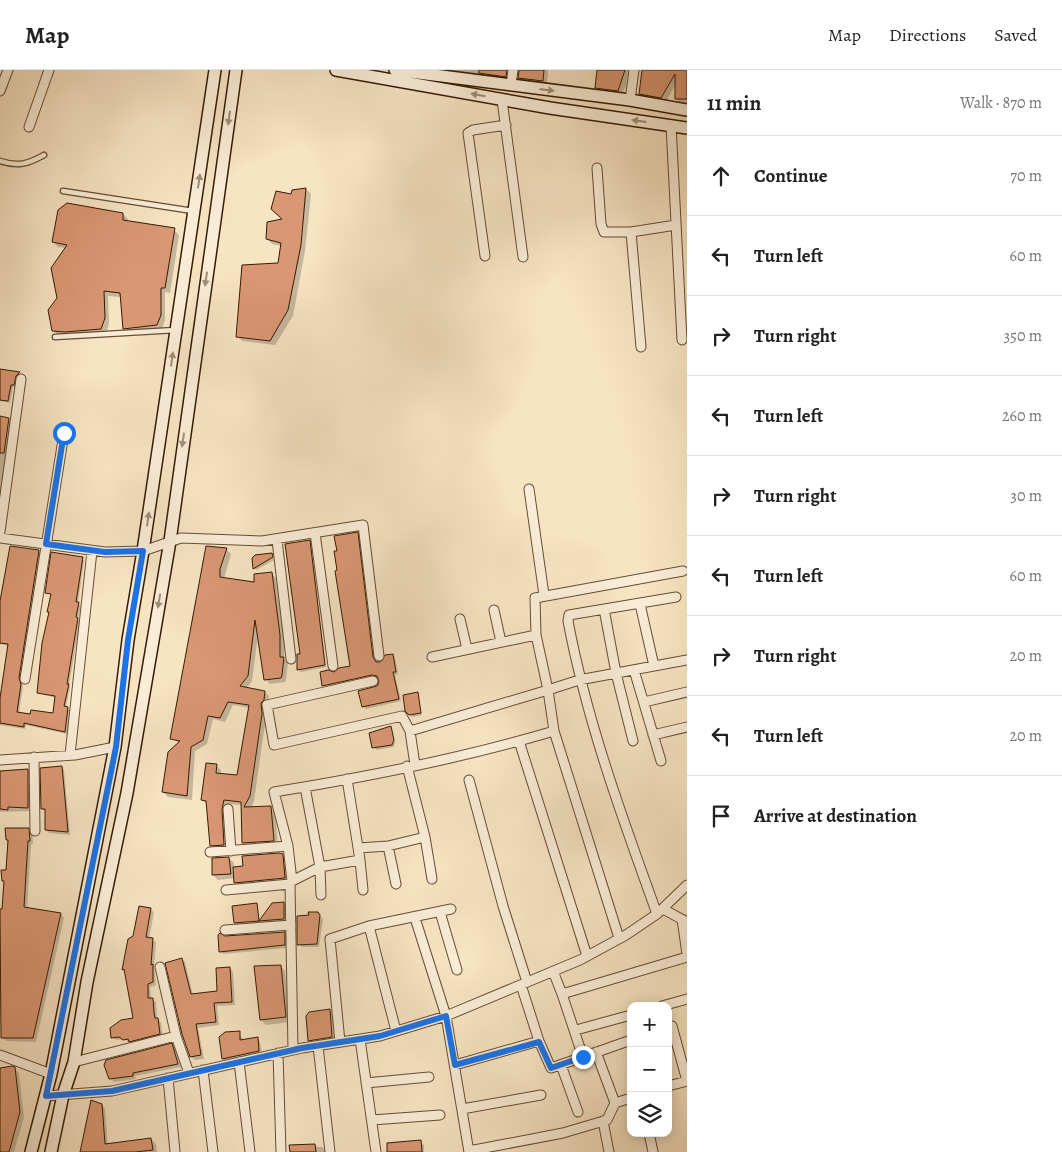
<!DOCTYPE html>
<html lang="en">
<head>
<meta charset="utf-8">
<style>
  body { margin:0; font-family:Alegreya,serif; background:#f6f6f6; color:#222 }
  .controls { position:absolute; right:15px; bottom:15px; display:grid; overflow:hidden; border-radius:10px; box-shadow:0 2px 12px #0003 }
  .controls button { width:45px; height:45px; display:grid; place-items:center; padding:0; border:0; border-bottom:1px solid #e0e0e0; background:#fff; color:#222; font:25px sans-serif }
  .stop { position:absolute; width:15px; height:15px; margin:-11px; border:4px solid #1a73e8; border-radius:50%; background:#fff }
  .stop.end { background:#1a73e8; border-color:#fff; box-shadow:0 1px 5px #0008 }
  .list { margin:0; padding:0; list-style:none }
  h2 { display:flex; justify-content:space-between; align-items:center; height:65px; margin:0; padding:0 20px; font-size:21px }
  h2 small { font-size:16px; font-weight:400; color:#767676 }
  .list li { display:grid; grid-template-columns:32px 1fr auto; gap:15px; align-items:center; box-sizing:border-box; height:80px; padding:0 20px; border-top:1px solid #e0e0e0 }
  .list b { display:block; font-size:19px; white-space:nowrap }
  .list em { font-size:16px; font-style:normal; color:#767676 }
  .icon { flex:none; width:28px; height:28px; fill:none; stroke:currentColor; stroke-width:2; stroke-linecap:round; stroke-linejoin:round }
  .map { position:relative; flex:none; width:687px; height:1082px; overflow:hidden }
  header { display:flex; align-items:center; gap:30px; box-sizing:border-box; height:70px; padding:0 25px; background:#fff; border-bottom:1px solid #e0e0e0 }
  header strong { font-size:24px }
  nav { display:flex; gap:28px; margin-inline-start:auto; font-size:18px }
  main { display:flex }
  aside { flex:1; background:#fff }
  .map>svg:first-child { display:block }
  .shadow { fill:#0003 }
  .building { fill:#d99773; stroke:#351b02 }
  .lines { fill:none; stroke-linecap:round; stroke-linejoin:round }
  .lane-casing { stroke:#664d32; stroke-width:7 }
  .street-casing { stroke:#664d32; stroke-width:11 }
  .secondary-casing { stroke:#351b02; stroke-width:14 }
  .lane { stroke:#faedd8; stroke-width:4.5 }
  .street { stroke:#faedd8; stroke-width:9 }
  .secondary { stroke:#faedd8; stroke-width:11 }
  .oneway { fill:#a18e78 }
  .route { stroke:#1a73e8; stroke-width:6 }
</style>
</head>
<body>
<header>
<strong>Map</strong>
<nav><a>Map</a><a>Directions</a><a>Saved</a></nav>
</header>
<main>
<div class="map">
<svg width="687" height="1082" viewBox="0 0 687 1082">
  <rect width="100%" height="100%" fill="#f7e4c3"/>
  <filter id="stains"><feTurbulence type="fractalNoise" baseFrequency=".004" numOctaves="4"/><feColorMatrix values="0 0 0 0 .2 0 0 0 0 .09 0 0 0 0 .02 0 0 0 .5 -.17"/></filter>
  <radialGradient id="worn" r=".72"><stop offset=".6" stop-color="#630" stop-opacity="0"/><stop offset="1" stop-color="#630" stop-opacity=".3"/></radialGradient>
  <!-- shadow -->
  <path class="shadow" d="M440,0H512L509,10Z
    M520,0H548L547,15L523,12L520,8Z
    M599,0H628L626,15L622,24L600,21L597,18Z
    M643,0H687V33H681L676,29V13L666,32L645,28L640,24Z
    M306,119L311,124L305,181L293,246L275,275L242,271L237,266L279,194L281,176L272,174L267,169L284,150L292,125Z
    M123,144L128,149L127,152L174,160L179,165L170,223L165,222V250L162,259L129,263L124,258L121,227L108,226L109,254L106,263L59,266L53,260L66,178L58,177L53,172Z
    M0,300L21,305L16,317H13L10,333L0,331Z
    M0,347L11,351L0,432Z
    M357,464L360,466L375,591L381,593L393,585L395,588L398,604L395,605L401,631L366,639L363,636L379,616L380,609L378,607L326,618L323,615L335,603L351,597L339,501V482Z
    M309,471L311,473L326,597L301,602L299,600L298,585H301Z
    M207,478L226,479L231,484L224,509L256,513L271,504L276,508L284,570V589L288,592L286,610L285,612L270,614L266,610L258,565L252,611L246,619L265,622L269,626L254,731L251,738H271L275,742L278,775L248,777L243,773L242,735L229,734L226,745L228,779L216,780L211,775L207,734L203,730L216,695L221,700V705L238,707L250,638L233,635L225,652L213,649L207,674L195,681L192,730L168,727L163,722L179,673L172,668Z
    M39,481L41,483L21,611L23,617L19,643L54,644L56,628L38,623L50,543L52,525L46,522L82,488L84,491L78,533L81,536L78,550L80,552L69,616L70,617L66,638L70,640L67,664L26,655L25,659L0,655V636L9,576L0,574V537Z
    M272,485L274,490L256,500L254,498V488Z
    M418,624L422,645L412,647L406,640Z
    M391,657L395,673L394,677L376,680L370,663Z
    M61,697L64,700L70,765L49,763L46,760V742L42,738Z
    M27,700L31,704L32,741L0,742V702Z
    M28,760L32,763L33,774L31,775L27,839L61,844L64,848L36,972L6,971L2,967L0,924L5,812L3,810Z
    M282,785L287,791L290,813L240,817L235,812V808L218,810L213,805L229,788L234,793V798H244Z
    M284,833L286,835V851L237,855L235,852L257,835L260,851L273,834Z
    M150,839L154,842L149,869L156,872L154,897L156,915L150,917L151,929L156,932L157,947L161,953L163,967L133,974L123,969L116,970L113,967L134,949L126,903L123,900L129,870L134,867Z
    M318,844L323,849L319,877H302L299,874Z
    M284,863L287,866V878L223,884L220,881L225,868Z
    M182,889L185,892L193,925L218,922L230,898L233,902L235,935L217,936L219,955L198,958L204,989L195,990L191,987Z
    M280,896L285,901L291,952L266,955L261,950Z
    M330,940L334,943L335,970L313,974L309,970Z
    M239,962L243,970L257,968L260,972L262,984L226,992L223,989Z
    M172,975L175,978L181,997L135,1006L136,1009L114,1012L110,1008Z
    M15,999L19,1003L24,1047L14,1082H0V1000Z
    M102,1035L105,1039L108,1076L82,1082Z
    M151,1069L156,1074L157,1082H96Z
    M420,1072L424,1075V1082H388Z
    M304,1076L322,1077L327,1082H304Z"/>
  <!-- building -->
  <path class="building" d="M479,0H507L506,7L479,3Z
    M519,0H544L543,11L518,8Z
    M597,0H625L618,21L595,18Z
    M642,0H687V29H675V4L661,28L639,24Z
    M306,118L301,175L288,240L270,271L236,267L242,195L278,193L281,173L266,169L267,152L282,149L271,139L276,121L291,124L292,120Z
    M67,133L123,143V150L175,158L165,218H161V245L157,255L123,259L120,223L104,221L105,248L101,259L65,262L52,261L48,240L57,228L51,198L67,175L52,172L58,140Z
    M0,299L20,302L16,306L14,315H11L8,331L0,330Z
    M0,346L9,348L4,383H0Z
    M358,462L373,587L376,592H380L385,585L393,584L396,602H393L399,629L362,637L358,621L377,616L379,612L377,606L372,605L322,616L320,602L328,600L334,602L339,598L350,596L335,501L337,500L334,481H337L334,466Z
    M310,470L325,595L297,600V584H300L285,474Z
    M10,476L39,480L19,608L21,614L17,642L30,644L31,640L53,643L55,626L37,623L42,573L49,542H47L51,524L45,523L51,482L83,487L76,532H79L76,547L78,548L67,614H69L64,636L68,637L65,662L24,653V657L0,653V628L8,574L0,573V531Z
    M206,476L227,478L220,499V507L254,512V504L272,502L280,565V587H284L282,605L281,608L264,610L255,550L248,606L240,616L265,621L264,630L261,633L262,644L250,726L244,737L271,736L274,771L242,773L241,732L224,730L222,739L224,775L210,776L206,731L201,730L206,693L217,694L216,703L237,705L249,635L228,632L220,648L208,646L203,670L191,677L187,726L162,722L168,682L180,671L170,669Z
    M272,483L273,487L253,499L252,488L255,485Z
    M418,622L421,643L409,645L405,641L403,625Z
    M391,656L394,670L392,675L372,678L369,663Z
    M62,696L68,762L45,760V739H41L40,698Z
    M28,699V738L8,737V740L0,739V701Z
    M5,758H29L30,771H28L24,837L61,843L33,968H1L0,839H2L4,811H2L1,800H6L8,770H6Z
    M279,783L283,784L285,808L234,813L233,797L243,796L242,786Z
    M229,787L231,804L212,805V788Z
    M284,832V849L234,853L232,836L257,833L259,851L272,833Z
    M139,836L151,838L146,867L153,868L151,895L153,894V912L148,914V928H153L154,943L155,948H158L160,964L129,972L128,969L123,970L119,967L111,968L110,958L121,950L133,948L124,899L122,900L128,869L133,866Z
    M308,842H318L320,845L317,874L297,875V846L309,845Z
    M285,862V875L219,882L218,865L220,863L225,866Z
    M182,888L191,924L217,921L216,898L230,897L232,932L214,933L216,952L196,954L201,985L190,987L182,964L165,893Z
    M281,895L286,947L260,950L254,896Z
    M330,939L332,967L308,971L306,946L309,942Z
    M240,961V970L258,967L259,981L222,989L219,967L225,962Z
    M172,973L178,994L133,1003V1006L109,1009L104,995L106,990Z
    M12,996L15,997L20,1042L9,1082H0V998Z
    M91,1030L102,1034L105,1074L151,1068L153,1080L135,1082H80Z
    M421,1070L422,1082H387V1073Z
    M315,1074L316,1082H290L289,1075Z"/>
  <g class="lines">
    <defs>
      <path id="lane" d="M0,91C18,97 28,94 44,85
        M63,121L193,141
        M55,267L176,260"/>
      <path id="street" d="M511,15L513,0
        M0,21L8,0
        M502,30L523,187
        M630,30L634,0
        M671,55L682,270
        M29,57L49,0
        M597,98L601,154L604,162H631L676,155
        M631,162L641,277
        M485,186L468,63L473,60L506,55
        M529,419L544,525
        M0,462L21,309
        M315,463L333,596
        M0,468L105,482L143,481L181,468L262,471L363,455L379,586
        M277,470L291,589
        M640,534L654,596
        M604,539L616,603L633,671
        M494,540L501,572
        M460,549L467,579
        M432,587L536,565
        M634,600L661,691
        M25,609L64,363
        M373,611L267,635L274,675L402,646L410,661L415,695
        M644,632L687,622
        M410,661L548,620L536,565L535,528L683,501
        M653,665L687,657
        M519,671L587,886
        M70,685L92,481
        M34,687L35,761
        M0,690L75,685L115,677
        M469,710L503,836L527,912
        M305,717L320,797L321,825
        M228,739L231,781
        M425,767L432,809
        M388,776L396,814
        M358,778L388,776L425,767L407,696
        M210,782L288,776
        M360,790L363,820
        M292,811L320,797L360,790L347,709
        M226,820L290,814
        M663,839L687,852
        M440,842L457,900
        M657,844C622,747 587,652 568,551L569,545L676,527
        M415,848L446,946L469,1082
        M682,849L687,884
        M225,860L291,855
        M619,868L554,661L548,620L579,610L687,590
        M160,897L176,966L189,1003
        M553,901L562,924
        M521,915L539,971
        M662,936L687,929
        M668,957L672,956L687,1011L668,1016
        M576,960L631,945
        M396,961L369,856L451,839
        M360,969L376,1082
        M340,972L330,869L369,856
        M318,976L330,1082
        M293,980L290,814L292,811L288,776L274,722C367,707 463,688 554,661
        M596,982L615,1033
        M278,983L281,1082
        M0,985L51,1004
        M583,987L631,970
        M74,992L176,966
        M239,992L250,1082
        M455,995L539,971L551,998L583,987L562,924L687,887
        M561,995L578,1042
        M203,1000L213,1082
        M168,1008L175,1082
        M366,1013L429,1007
        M46,1026L112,1021L302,978L380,966L446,946L580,890L626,865L657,844L687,815
        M462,1039L541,1025
        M372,1050L440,1045
        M603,1051L609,1082
        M649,1063L653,1082
        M469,1081L563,1063L607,1050L615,1033L631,1028"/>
      <path id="secondary" d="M336,0L550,38L687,58
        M395,0L630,30L687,40
        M31,1082L51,1004L115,677L128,570L143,481L215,0
        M51,1082L63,1025L74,992L87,912L127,723L170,471L236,0"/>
    </defs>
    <!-- lane casing -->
    <use href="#lane" class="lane-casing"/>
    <!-- street casing -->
    <use href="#street" class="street-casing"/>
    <!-- secondary casing -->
    <use href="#secondary" class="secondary-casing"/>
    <!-- lane -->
    <use href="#lane" class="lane"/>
    <!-- street -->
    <use href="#street" class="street"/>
    <!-- secondary -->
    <use href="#secondary" class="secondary"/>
  </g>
  <!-- one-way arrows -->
  <defs><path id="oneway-solid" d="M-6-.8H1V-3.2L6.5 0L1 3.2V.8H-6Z" transform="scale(1.25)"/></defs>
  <g class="oneway">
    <use href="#oneway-solid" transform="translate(547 20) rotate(7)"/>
    <use href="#oneway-solid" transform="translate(478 25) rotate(-170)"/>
    <use href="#oneway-solid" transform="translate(229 48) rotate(98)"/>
    <use href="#oneway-solid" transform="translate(639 51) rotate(-172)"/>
    <use href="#oneway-solid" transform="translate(199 111) rotate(-82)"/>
    <use href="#oneway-solid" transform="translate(206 209) rotate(98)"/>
    <use href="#oneway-solid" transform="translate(172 289) rotate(-82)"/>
    <use href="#oneway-solid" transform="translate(183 370) rotate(98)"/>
    <use href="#oneway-solid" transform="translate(148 449) rotate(-82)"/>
    <use href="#oneway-solid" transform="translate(159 531) rotate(100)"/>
  </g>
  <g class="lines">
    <!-- route -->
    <path class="route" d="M64,363L46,474L105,482L143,481L128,570L116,677L46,1026L112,1021L302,978L380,966L446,946L455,995L539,972L551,998L583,987"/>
  </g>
  <rect width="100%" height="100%" filter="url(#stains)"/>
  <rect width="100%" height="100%" fill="url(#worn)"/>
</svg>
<div class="controls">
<button>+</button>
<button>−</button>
<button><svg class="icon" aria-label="layers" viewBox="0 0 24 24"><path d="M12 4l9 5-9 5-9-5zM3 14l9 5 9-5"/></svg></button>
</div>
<div class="stop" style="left:64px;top:363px"></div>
<div class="stop end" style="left:583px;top:987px"></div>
</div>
<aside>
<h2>11 min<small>Walk · 870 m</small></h2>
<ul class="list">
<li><svg class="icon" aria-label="ahead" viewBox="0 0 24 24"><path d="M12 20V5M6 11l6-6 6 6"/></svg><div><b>Continue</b></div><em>70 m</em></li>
<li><svg class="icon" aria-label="left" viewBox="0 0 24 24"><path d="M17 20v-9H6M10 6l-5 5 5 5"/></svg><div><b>Turn left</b></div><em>60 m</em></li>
<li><svg class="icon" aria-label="right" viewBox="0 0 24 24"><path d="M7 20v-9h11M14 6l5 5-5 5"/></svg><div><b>Turn right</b></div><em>350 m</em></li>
<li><svg class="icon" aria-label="left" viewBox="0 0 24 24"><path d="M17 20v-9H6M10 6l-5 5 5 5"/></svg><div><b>Turn left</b></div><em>260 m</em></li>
<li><svg class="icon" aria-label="right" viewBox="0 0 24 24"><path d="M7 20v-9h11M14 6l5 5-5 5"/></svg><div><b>Turn right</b></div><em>30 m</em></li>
<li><svg class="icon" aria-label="left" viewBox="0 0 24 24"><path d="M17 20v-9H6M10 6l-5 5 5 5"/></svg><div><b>Turn left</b></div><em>60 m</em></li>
<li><svg class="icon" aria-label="right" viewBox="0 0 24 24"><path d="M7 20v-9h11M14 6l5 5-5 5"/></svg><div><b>Turn right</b></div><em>20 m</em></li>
<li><svg class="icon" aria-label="left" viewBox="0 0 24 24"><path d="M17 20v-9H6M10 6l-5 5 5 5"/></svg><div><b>Turn left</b></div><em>20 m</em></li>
<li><svg class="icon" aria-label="arrive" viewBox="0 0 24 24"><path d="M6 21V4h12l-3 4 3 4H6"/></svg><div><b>Arrive at destination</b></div></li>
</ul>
</aside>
</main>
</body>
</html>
